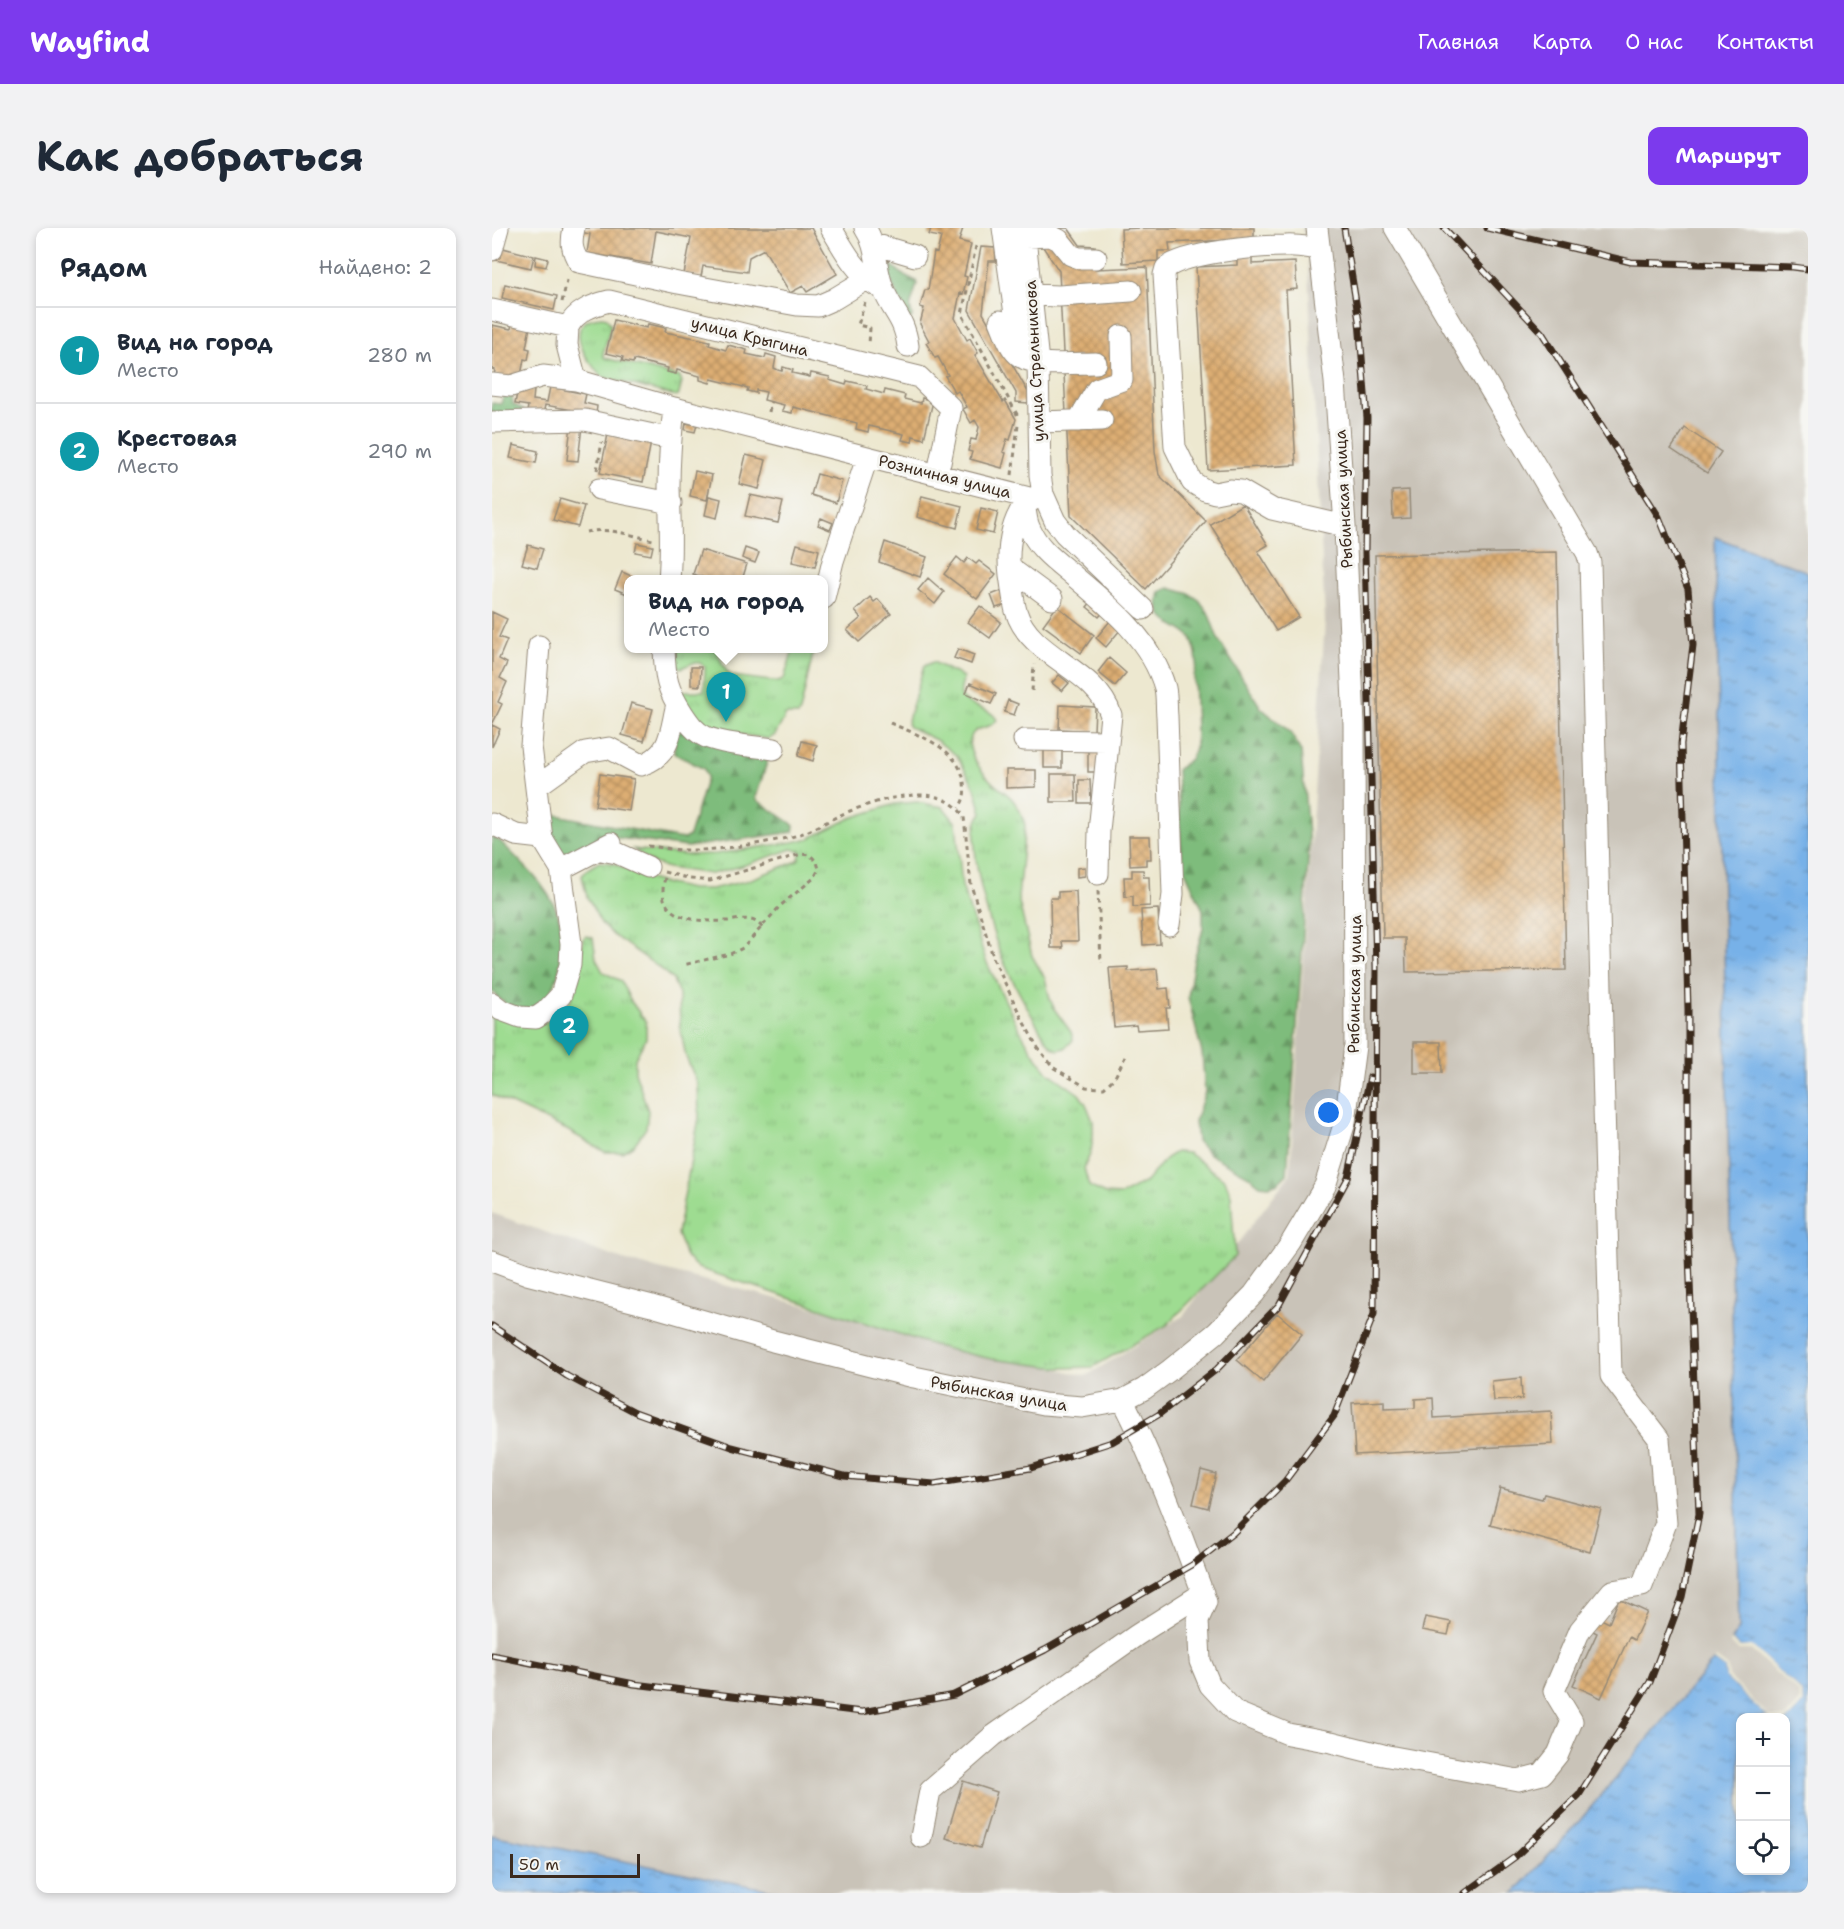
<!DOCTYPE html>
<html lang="ru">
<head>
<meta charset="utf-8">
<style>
  body { margin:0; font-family:"Shantell Sans",sans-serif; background:#f2f2f3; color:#1f2937 }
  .controls { position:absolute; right:18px; bottom:18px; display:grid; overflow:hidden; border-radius:12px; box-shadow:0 3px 9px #0003 }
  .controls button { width:54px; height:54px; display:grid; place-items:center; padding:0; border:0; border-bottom:2px solid #e0e1e3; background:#fff; color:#1f2937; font:30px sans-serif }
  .scale { position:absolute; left:18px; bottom:15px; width:130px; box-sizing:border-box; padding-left:6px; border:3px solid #3b2a1e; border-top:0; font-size:16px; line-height:21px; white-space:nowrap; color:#3b2a1e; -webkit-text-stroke:4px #f6f6f2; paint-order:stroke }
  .you { position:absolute; left:837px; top:885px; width:21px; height:21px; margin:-15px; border:4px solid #fff; border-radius:50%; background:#1a73e8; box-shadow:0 0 0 9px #1a73e833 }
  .badge { display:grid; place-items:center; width:39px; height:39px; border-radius:50%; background:#7c3aed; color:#fff; font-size:20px; font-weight:700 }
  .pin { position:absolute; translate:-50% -50px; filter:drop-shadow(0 2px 3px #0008) }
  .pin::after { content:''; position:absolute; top:32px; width:21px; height:18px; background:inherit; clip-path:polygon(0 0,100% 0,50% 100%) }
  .popup { position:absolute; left:132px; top:347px; width:204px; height:78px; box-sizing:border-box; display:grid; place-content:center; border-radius:12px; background:#fff; filter:drop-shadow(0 2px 4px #0005); font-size:20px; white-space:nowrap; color:#747a83 }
  .popup b { font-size:22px; color:#1f2937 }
  .popup::after { content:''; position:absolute; left:50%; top:100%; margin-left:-12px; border:12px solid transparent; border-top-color:#fff }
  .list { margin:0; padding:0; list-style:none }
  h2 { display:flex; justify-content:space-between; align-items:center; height:78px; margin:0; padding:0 24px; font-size:26px }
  h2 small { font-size:20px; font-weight:400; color:#747a83 }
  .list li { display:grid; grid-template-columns:39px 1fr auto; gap:18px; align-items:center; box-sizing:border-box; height:96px; padding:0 24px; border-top:2px solid #e0e1e3 }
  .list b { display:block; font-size:22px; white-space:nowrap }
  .list p { margin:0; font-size:20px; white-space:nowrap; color:#747a83 }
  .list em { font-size:20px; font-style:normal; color:#747a83 }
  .icon { flex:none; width:33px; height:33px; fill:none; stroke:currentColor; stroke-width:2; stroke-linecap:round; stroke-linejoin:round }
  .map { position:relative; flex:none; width:1316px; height:1665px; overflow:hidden; border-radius:12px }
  header { display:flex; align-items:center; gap:36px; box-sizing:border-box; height:84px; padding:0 30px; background:#7c3aed; color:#fff }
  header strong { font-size:28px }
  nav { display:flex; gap:33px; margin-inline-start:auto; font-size:21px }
  .intro { display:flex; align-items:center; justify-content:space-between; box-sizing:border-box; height:144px; padding:0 36px }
  h1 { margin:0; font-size:42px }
  .button { padding:15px 27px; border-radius:12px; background:#7c3aed; color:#fff; font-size:21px; font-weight:700 }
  main { display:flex; gap:36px; padding:0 36px }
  aside { flex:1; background:#fff; border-radius:12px; box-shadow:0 3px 9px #0003 }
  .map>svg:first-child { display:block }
  .industrial { fill:#c9c3b8 }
  .grass { fill:url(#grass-tufts); stroke:#6c8358; stroke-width:1.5 }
  .forest { fill:url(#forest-firs); stroke:#5c734c; stroke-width:1.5 }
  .water { fill:url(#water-ripples); stroke:#596e83; stroke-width:1.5 }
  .pier { fill:#ede8d0 }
  .building { fill:url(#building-cross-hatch) }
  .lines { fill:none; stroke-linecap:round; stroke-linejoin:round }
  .minor-casing { stroke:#948977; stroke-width:23 }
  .path { stroke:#948977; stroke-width:3; stroke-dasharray:4.5 4.5; stroke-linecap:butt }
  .minor { stroke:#fff; stroke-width:21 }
  .rail-casing { stroke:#3b2a1e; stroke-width:7 }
  .rail { stroke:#f6f6f2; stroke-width:4.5; stroke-dasharray:14; stroke-linecap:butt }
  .labels { text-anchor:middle; stroke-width:6; stroke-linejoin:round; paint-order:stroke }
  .street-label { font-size:16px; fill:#3b2a1e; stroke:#f6f6f2 }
</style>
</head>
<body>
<header>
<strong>Wayfind</strong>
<nav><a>Главная</a><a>Карта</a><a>О нас</a><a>Контакты</a></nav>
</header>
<div class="intro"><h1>Как добраться</h1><a class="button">Маршрут</a></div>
<main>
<aside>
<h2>Рядом<small>Найдено: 2</small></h2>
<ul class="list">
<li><span class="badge" style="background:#0f9aa8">1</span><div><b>Вид на город</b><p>Место</p></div><em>280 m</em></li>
<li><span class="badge" style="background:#0f9aa8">2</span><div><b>Крестовая</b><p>Место</p></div><em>290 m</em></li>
</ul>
</aside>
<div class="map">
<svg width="1316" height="1665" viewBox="0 0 1316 1665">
  <defs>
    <pattern id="grass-tufts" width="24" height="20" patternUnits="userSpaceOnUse" patternTransform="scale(1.5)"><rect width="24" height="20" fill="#9edc91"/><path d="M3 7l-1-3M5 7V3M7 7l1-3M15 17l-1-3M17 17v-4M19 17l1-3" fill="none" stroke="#89bd7d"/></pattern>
    <pattern id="forest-firs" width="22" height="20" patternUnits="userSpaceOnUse" patternTransform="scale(1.5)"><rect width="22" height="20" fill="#7ebc7b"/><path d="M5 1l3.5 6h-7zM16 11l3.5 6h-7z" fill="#689964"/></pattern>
    <pattern id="water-ripples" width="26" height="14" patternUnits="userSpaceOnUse" patternTransform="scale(1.5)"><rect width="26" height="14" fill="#77b1e8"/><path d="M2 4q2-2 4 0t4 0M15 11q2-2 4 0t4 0" fill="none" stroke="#6390bb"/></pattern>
    <pattern id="building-cross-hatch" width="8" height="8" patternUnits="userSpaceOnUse" patternTransform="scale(1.5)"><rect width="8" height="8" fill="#ddae73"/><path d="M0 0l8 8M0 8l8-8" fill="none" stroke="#b48e5e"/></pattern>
  </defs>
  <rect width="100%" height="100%" fill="#f6f6f2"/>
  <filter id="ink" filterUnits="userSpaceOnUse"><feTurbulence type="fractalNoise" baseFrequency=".0167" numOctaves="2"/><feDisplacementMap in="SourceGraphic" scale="12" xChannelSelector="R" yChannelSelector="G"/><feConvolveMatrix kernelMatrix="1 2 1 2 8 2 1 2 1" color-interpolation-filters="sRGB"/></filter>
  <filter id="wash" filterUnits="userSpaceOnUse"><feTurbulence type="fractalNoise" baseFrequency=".008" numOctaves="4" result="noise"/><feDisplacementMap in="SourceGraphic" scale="24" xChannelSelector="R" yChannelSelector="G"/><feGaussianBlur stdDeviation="1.35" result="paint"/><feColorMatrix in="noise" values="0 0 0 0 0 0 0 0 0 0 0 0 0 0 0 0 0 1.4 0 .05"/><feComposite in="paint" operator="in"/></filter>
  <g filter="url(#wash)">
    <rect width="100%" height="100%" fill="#ede8d0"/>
    <!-- industrial -->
    <path class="industrial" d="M810,0H1316V344L1223,310L1247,1401L1240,1412L1260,1418L1309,1464L1312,1475L1294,1493V1490L1276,1489L1234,1450L1182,1478L1079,1603L1022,1665H294L0,1607V985L131,1032L594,1148L691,1088L798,946L833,392L815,22Z"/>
    <!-- grass -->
    <path class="grass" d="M110,89L115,90L119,97L111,126L113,130L188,149L190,154L187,166L184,168L111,149C92,133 69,91 110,89Z
      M183,421H223C229,429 231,443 240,448L287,454L292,451L301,421H322L308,484L306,487H294L283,507L277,511L215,501L189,465L191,463H212L213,439L208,435H201L189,440L185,438Z
      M441,434L471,449C471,455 467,464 469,468C475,480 498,478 505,492C499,502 483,497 479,509C472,525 495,551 507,560C512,564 517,567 521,572C527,580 531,588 533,597L526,670L540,728L553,750L558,771L563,782L579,804L581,812L573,820L566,822L560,819L553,810C538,785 523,759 511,732C500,706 469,606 490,585L483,560L465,528L444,512L417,499L415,496L432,438Z
      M425,574L451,579L464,595L470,658L494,733L525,797L540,823L556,844L587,866L594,876L601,893V907L599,924L592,940L597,958L613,966L629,967L654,954L674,930L684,924L696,925L733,952L739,967L743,1028L675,1097L601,1139L567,1140L499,1131L447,1119L206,1040L194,1029L185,1006L207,890L206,857L194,829L188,799L187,766L181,752L169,741L121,707L109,695L95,669L90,648L94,642L107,634L120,635L151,649L171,655L199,661H219L254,653L303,634L307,631L309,623L300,621L250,638L219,646L176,640L159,634L141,621L194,627L224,626L301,614L316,611L359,590L403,576Z
      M95,708L101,710L104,731L111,744L129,753L138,772L154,794V810L143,831V844L156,883L154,900L142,917L130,924H113L75,902L0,867V786C11,788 36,798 46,797C48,797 54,794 55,794C87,780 88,741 91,711Z"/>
    <!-- forest -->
    <path class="forest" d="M394,32L410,46L424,53L425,56L418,79L420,89L418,91L415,90L390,33Z
      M12,165L20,168L21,176L31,182L29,186H0V175L9,176Z
      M677,360L698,366L707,372L716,384L726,411L769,480L798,504L809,524L817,618L795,946L786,955L777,958L768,957L757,948L717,926L705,913L703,893L713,864L710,825L696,769L702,732L711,701V682L690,636L685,542L698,531L703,521L704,503L702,448L705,435L704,425L699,409C682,394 660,395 668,364Z
      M184,496L276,531L264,569L265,572L299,595L302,598L301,604L195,619L119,609L73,630L58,607L56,587L59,586L185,610L192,611L197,608L215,549L212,541L182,525Z
      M0,609L8,613C29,635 59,660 67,690C75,717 68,790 26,780C15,778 7,772 0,763Z"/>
    <!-- water -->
    <path class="water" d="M1223,309L1316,344V1665H1022L1079,1603L1222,1432L1233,1440L1234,1450L1276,1489L1248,1490V1642H1294V1493L1312,1475L1309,1464L1260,1419H1248L1240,1412L1247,1401Z
      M0,1607L294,1665H0Z"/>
    <!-- pier -->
    <path class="pier" d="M1240,1412L1248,1419L1260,1418L1309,1464L1312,1475L1294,1493L1293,1490L1308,1474L1307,1465L1259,1422H1246L1238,1414Z
      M1224,1430L1235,1438L1237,1449L1279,1490L1276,1489L1234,1450L1233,1440L1222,1432Z"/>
    <g id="blocks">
      <!-- building -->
      <path class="building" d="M69,0H319L345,46L315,64L311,58L298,65L272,21L257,29L255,44L211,38L209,49L192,46L199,10L164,3L159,36L95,25L98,6Z
        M439,0H471L467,13L479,16L472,48L475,49L471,66L468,65L463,90L475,112L478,110L486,125L483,127L511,174L513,172L524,191L518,212L515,211L511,224L514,225L510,240L478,231L480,224L476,223L479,211L484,212L487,199L483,192L479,195L471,181L475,179L466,163L463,165L453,148L456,147L446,129L443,130L434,115L437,113L428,96L432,80L428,79L433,62H436L442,24L445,25L449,9L437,7Z
        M550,0H576L588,17L603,18L604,41L655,39L663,223L667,247L714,293L654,361L579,288L567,43L551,19Z
        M647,0H762V11L677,15L678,23H666V33L631,35L629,1Z
        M7,19L42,28L39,40L4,32Z
        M489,19L503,20L504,33H497L491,85L537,166L536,175L524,174V165L477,82Z
        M44,28L56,31L54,39L43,37Z
        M760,28V36L803,34L805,61L794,62L804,237L716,242L704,39L745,37V29Z
        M13,56L65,68L62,82L10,70Z
        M122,92L155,100L156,96L174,100L173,104L218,113L217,117L234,122L236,117L255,122L254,126L273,130L274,126L284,129L282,140L286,142L290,143L291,139L301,142L300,145L318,149L319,145L338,149L337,152L354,157L355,153L369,156L375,158L374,161L392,166L393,162L413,167L412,171L429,175L430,170L441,173L432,211L421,208L420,214L410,212L412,206L377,198L376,204L364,201L365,195L301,179L300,185L290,183L292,177L272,172L274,164L264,162V165L255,163L256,160L219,151L218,155L208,152V148L185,142L184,146L175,144L176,140L142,132L141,135L130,133L131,129L114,125Z
        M20,95L38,99L34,120L38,121L36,132L32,131L28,153L2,147L3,142L0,141V97L19,101Z
        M26,159L42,162L41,172L55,174L58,159L94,166L92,175L105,178L104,186L53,177L51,187L35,184L36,178L23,176Z
        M194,195L205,197L203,204L193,202Z
        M79,197L90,198L86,233L75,232Z
        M1193,200L1229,224L1215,245L1179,221Z
        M116,206L159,214L151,254L108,245Z
        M21,217L46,223L44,235L18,230Z
        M254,227L274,232L267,261L247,256Z
        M203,243L220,247L215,272L198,268Z
        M325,246L350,253L344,275L319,267Z
        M917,262L918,290L901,291L900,263Z
        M258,267L291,274L286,295L253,288Z
        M217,268L229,271L225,290L213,287Z
        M430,268L470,278L465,300L425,289Z
        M68,271L92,278L86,299L61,292Z
        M751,276L776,317L766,323L807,389L784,403L718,296Z
        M489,280L506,284L501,306L484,302Z
        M329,290L341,295L338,302L326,297Z
        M393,314L435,329L428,349L387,334Z
        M145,315L161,318L159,327L143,324Z
        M305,316L327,322L323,339L300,334Z
        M36,317L51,321L45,340L30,336Z
        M253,320L267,325L263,335L250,330Z
        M209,322L255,336L250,352H219L201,346Z
        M1065,324L1074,742L914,744L913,710H891L883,327Z
        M465,329L472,335L476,330L484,336L487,333L504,346L485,371L452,346Z
        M130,344L142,349L141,352H136L135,366L123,361Z
        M436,350L452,364L443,376L426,362Z
        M509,363L514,377L504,380L499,367Z
        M378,369L382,374L386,371L399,386L367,414L355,402L369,390L363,383Z
        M601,372L613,382L607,389L595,379Z
        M488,378L509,394L498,410L476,394Z
        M565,378L602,407L589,425L551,397Z
        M0,384L15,391L7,409L15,412L7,431L15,435L8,450L15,454L6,474L10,476L0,497L8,501L0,519Z
        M618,393L629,401L614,419L604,410Z
        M466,421L482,427L479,436L462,430Z
        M617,430L634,445L623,458L606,444Z
        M199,439H209L208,458L199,457Z
        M567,447L577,455L570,463L560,455Z
        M478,455L504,466L499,476L474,465Z
        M516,472L526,476L522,487L512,484Z
        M139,475L161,481L152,513L130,507Z
        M568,477L603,479L602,503L567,501Z
        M310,513L325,517L321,533L306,528Z
        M552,522H570V540H552Z
        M596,523H609V544H596Z
        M514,542H544V559L514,560Z
        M108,546L142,551L137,583L103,578Z
        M559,546H583L584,574H559Z
        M587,552H598L599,575H587Z
        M637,608H658L659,631H654V637L638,638Z
        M593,639V648L585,649V640Z
        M640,642H651L652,649H657L658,678L641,679V668L633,669L632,649H640Z
        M584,663L586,713H570L571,720H559L558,670H566V664Z
        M666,681L668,716L651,717L649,682Z
        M636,739V743L665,741L667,761L676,760L678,780H674L676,800L645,802L644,797L622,799L617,740Z
        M922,814H949L950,845H922Z
        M785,1085L810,1106L771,1154L745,1132Z
        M1029,1150L1030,1171L1002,1173L1000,1153Z
        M941,1170L942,1190L1059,1183L1061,1216L863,1227L860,1175L892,1173V1181L923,1180V1171Z
        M709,1242L724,1246L716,1280L701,1276Z
        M1008,1260L1050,1271L1052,1266L1109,1281L1098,1324L998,1297Z
        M1127,1371L1155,1384L1142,1412L1137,1409L1109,1470L1081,1457L1105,1405L1097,1401L1103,1388L1117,1395Z
        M933,1389L959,1394L956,1407L930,1402Z
        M471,1553L505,1564L488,1620L454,1610Z"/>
    </g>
  </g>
  <g filter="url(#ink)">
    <use href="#blocks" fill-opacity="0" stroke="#948977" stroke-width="1.5"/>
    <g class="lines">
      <defs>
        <path id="minor" d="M82,0C79,14 79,22 87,34L186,55L305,77L326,78L342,71L375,51
          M339,0C351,20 364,45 385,58
          M373,0C386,19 383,42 392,63C402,86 412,90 416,118
          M511,0L529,129
          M532,0L546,134L548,247L551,266
          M533,9L559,8L567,12L579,27L587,30H604
          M382,16L423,28
          M827,21C817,20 805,17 794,18C767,18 695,24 674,40L672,47L683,219L700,254L713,262L723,265L738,262L749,263L780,281L853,298
          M0,22L6,0
          M539,67L567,68L639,63
          M0,82L76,99C84,83 101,77 117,73L427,149L459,180L448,235
          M508,93C513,105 518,122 529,129C546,139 584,135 604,135
          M76,99L75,117L84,152L182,180L541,271
          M0,156L19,158L51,148L84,152
          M586,193L605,161L630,152L629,108
          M0,194L93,192L179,211
          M547,194L610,192
          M107,261L179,275
          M532,277C518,298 515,322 518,347C520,359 521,372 524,383C538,430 604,440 619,487L607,603L606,646
          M518,340L560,371
          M177,352C180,318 178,291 177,259C177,232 179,206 182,180
          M332,370L341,333L375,230
          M651,381L573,306L563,293L551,266L532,277C534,284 534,292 537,299C545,319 561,331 577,344C615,376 659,410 673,460C675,469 674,479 675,488L681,666L677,697
          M172,420C173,451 175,461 191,486C197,495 203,504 214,509C235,517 260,518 282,521
          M532,512L615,513
          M44,559L93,524L117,520L149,537C180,527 178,503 185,476
          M0,596L24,607L50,610
          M109,622L125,625L156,639
          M69,641L119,615
          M0,775L9,782L28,789L44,790L54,783L69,767L78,737L79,716L69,641L50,610L39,518L47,418
          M0,1033L35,1046L160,1078L281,1113L422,1149L552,1176L590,1179L631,1172L652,1161L678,1142L724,1105L762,1066L799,1015L833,958L853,894L863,818L862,497L853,298L843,154L825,0
          M631,1172C664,1237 689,1306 714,1374L706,1392L708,1433L718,1457L743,1484L796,1506L839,1514L891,1527L1026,1552L1050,1546L1066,1526L1080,1493L1062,1463L1088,1402L1120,1363L1150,1358L1174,1295L1167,1211L1119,1148L1098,334L1095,325L903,0
          M429,1609L438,1563L501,1508L645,1407L711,1365"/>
      </defs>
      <!-- minor casing -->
      <use href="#minor" class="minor-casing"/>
      <!-- path -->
      <path class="path" d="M484,18L470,86L527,190
        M70,74L76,48
        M373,74L366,97L378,100L377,117
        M277,184L279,174
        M105,242L110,214
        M520,247L526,197
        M94,304C116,299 138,307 161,312
        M540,463L542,436
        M398,495C425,507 467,519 472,554C473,566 473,570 467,580
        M156,618C168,619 181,622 193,622C225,623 268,616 299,609C320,604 337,591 358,583C390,571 450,551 472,589L479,657L502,732L531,793L546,820L562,840L594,859L612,860L623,849L633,829
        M172,644L199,651L218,653L309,626L318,627L325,634L327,641L322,650L288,678L251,720L238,726L191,737
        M173,650C161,692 205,694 236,693C243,692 251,690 259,692C264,693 267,696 271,700
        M606,663L609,735"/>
      <!-- minor -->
      <use href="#minor" class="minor"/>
      <defs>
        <path id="rail" d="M952,0L1050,105L1167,289L1196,361L1201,417L1189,516L1196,781V1002L1207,1286L1190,1369L1158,1454L1087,1567L1023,1629L973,1665
          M995,0L1139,34L1301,39L1316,41
          M0,1098L75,1148L143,1184L240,1219L352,1248L442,1256L539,1240L620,1214L666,1187L725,1141L787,1077L856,950L878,849
          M0,1427L142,1456L370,1484L462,1467L553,1422L700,1337L741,1305L793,1253L842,1188L882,1086L883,904L884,739L873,325L875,190L867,93L852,0"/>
      </defs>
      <!-- rail casing -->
      <use href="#rail" class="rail-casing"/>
      <!-- rail -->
      <use href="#rail" class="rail"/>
    </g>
  </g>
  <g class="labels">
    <!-- street labels -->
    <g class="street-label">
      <text transform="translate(258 108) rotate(14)" y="6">улица Крыгина</text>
      <text transform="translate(542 133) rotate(-93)" y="6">улица Стрельникова</text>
      <text transform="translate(453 248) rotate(14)" y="6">Розничная улица</text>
      <text transform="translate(851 271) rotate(-93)" y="6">Рыбинская улица</text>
      <text transform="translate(862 756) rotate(-89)" y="6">Рыбинская улица</text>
      <text transform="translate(507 1165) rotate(10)" y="6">Рыбинская улица</text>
    </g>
  </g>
</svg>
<div class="controls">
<button>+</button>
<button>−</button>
<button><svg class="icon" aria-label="locate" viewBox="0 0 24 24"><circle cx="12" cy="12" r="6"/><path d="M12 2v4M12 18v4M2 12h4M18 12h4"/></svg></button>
</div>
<div class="scale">50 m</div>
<div class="you"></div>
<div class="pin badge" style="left:234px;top:494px;background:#0f9aa8">1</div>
<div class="popup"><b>Вид на город</b>Место</div>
<div class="pin badge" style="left:77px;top:828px;background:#0f9aa8">2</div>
</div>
</main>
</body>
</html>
